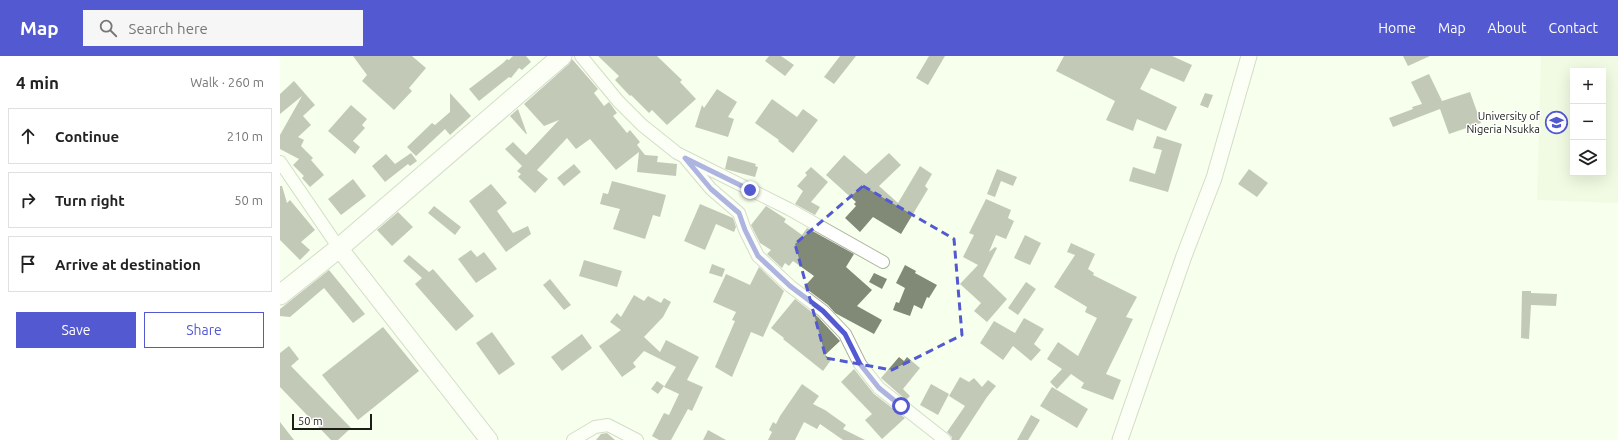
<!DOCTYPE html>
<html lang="en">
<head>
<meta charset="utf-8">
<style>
  body { margin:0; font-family:Ubuntu,sans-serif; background:#f6f6f6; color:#222 }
  .controls { position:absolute; right:12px; top:12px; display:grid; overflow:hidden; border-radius:0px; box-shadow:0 4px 16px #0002 }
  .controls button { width:36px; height:36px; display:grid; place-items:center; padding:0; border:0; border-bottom:1px solid #e0e0e0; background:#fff; color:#222; font:20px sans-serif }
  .scale { position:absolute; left:12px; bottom:10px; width:80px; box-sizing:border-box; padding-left:4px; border:2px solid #1a1e16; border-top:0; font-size:11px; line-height:14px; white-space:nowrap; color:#1a1e16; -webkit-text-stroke:3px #fff; paint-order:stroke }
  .stop { position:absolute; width:12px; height:12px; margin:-9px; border:3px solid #5359d0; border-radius:50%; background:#fff }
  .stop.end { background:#5359d0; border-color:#fff; box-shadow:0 1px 4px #0008 }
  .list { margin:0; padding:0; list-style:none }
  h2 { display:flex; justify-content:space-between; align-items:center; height:52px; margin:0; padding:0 16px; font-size:17px }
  h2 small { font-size:13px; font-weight:400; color:#767676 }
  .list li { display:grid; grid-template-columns:26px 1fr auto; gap:12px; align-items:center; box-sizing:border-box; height:56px; margin:0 8px 8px; padding:0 8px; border:1px solid #e0e0e0; border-radius:0px }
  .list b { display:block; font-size:15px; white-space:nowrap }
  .list em { font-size:13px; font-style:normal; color:#767676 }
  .actions { display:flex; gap:8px; padding:12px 16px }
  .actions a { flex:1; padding:9px 0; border:1px solid #5359d0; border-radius:0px; text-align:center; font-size:14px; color:#5359d0 }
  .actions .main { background:#5359d0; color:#fff }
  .icon { flex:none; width:22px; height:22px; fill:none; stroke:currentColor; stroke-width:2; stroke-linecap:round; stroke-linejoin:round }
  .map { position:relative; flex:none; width:1338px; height:384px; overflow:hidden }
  header { display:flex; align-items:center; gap:24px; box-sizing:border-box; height:56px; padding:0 20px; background:#5359d0; color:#fff }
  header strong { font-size:19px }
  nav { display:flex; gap:22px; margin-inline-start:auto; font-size:14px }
  .search { width:280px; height:36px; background:#f6f6f6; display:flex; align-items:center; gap:10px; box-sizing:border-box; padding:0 14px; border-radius:0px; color:#767676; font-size:15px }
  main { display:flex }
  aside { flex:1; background:#fff }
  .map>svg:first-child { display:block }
  .built { fill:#e9f6d8; fill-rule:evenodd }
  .building { fill:#818a76 }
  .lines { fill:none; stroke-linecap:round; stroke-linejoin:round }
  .minor-casing { stroke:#aab39e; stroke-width:14 }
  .tertiary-casing { stroke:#aab39e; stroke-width:17 }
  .secondary-casing { stroke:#aab39e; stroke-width:19 }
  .primary-casing { stroke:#aab39e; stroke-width:21 }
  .minor { stroke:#fff; stroke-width:12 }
  .tertiary { stroke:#fff; stroke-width:15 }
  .secondary { stroke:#fff; stroke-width:17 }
  .primary { stroke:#fff; stroke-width:19 }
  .route { stroke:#5359d0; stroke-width:5 }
  .marked { fill:none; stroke:#5359d0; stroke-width:3; stroke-dasharray:8 5; stroke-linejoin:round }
  .labels { text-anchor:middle; stroke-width:3; stroke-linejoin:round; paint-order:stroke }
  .poi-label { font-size:11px; fill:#1a1e16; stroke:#fff; text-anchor:end }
</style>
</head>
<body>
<header>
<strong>Map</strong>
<div class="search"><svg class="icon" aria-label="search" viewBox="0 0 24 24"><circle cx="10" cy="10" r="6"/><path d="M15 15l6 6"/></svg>Search here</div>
<nav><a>Home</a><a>Map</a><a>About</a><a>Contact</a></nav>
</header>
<main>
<aside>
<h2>4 min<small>Walk · 260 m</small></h2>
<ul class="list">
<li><svg class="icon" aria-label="ahead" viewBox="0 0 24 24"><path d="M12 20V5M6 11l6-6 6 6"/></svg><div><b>Continue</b></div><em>210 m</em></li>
<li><svg class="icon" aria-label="right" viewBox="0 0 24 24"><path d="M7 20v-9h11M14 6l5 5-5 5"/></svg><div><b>Turn right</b></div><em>50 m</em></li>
<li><svg class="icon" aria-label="arrive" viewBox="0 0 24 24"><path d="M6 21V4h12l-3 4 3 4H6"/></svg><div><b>Arrive at destination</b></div></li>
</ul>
<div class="actions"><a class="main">Save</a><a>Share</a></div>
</aside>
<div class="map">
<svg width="1338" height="384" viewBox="0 0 1338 384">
  <rect width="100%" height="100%" fill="#f7ffed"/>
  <!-- built -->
  <path class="built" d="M1261,0H1338V147L1257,144ZM1293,15H1323V117H1293Z"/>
  <!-- building -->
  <path class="building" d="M73,0H132L146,12L129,32L132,35L114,54L82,25L87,19Z
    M233,0H246L251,6L242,14L239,12L231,22L229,21L199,45L189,33L223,7L227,3L229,4Z
    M318,0H377L402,24L400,26L416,43L387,69L372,54L369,57L351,39L350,40L335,24L339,20Z
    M489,0H501L514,9L505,20L485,5Z
    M560,0H576L554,28L544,21Z
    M649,0H665L648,29L636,22Z
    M784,0H892L912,9L904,26L871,12L860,33L897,51L886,75L857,63L853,75L826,64L835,45L776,15Z
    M1123,0H1150L1128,10Z
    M292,3L318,33L314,37L324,50L329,46L337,57L333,60L347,77L350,74L360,86L357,89L365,99L378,100L377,106L397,108L396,120L357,116L359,96L336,114L310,83L296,93L287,82L257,114L268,123L255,137L238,121L241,118L237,115L242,110L225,93L233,86L246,99L279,64L264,70L244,48L289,8Z
    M1149,18L1162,45L1190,36L1201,67L1169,78L1160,53L1113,71L1109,62L1133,53L1132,51L1142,48L1131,26Z
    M14,25L35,49L23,60L31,69L18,81L24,84L21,90L33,102L31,104L44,119L30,131L22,122L24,120L13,109L19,103L0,93V79L22,40L0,58V38Z
    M437,33L457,46L448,61L454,63L448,81L415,71L422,49L424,52Z
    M170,37L191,60L170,79L165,73L136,100L127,91L152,67L155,69L170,56Z
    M925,37L933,39L928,52L920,49Z
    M492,43L517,61L523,53L538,64L513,97L498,85L499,84L475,67Z
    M71,49L87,63L82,69L85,72L73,85L80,91L75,98L48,75Z
    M238,53L247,78H246L230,60Z
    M877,80L902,88L888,136L849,125L853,111L875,118L882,94L873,92Z
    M131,97L137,105L130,110L128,108L105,126L92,110L106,98L115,108Z
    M609,97L621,109L599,130L618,147L640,110L652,118L645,130L648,133L621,178L593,161L580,176L565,162L576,150L574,148L576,146L546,119L564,99L586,118Z
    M448,100L476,108L475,110L478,111L475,121L445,113Z
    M294,108L301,116L284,130L277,122Z
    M531,111L548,126L531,146L540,151L535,159L515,148L523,135L517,130L527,119L525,117Z
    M717,113L737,121L733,130L721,125L715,141L707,138Z
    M969,113L988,127L977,141L958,128Z
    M73,123L86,140L61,159L48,143Z
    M332,125L386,139L380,161L373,159L365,183L333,173L340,153L320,148L323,137L328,138Z
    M211,128L227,147L217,155L233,177L248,170L251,178L226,196L189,145Z
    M0,130H2L7,147L10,144L35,174L21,186L30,194L20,204L0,184Z
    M706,143L731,154L728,162L734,165L726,183L716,179L709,196L715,191L717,192L703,220L727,243L707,266L694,255L701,247L680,228L698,209L683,201L694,179L689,177Z
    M420,148L453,162L456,171L454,176L436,168L425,194L404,185Z
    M154,150L181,171L175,179L148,157Z
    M486,150L506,163L504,166L522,179L527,172L574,198L566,211L592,234L577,250L602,264L594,278L555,257L548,249L524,231L534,220L513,205L509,210L505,207L502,212L487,198L491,194L480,187L471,169Z
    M118,156L133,171L112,190L97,174Z
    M745,179L761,187L750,209L734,202Z
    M791,187L815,198L808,213L814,217L813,219L857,241L846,261L853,263L826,318L841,324L833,344L801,332L804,327L791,318L777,333L770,326L782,313L767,303L778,286L798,300L817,262L805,256L807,251L774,231L795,199L787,196Z
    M191,194L197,201L204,196L217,213L196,227L178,203Z
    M129,199L149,216L153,213L194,260L176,275L135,228L142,222L123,205Z
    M304,204L342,215L337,231L299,220Z
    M432,208L445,213L442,221L429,217Z
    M625,209L636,215L635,217L657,229L649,242L647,241L642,253L634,249L630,260L613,254L616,246L619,247L625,232L616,227Z
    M479,211L504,235L483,281L471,276L452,321L435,311L455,265L452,264L456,256L433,246L446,218L470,229Z
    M49,214L85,258L73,267L44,232L10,261L0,260V253Z
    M594,217L607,223L602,233L589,226Z
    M270,223L291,249L284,254L263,229Z
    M746,226L756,233L738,259L728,252Z
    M1242,235H1251V237L1277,238L1276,250L1251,249L1249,283L1241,282Z
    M354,239L364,245L368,240L381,247L384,242L391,246L383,261L364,281L380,296L386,284L419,301L407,324L423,331L412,355L408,353L391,384H379L372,380L384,357L389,359L399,338L384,331L396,311L364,295L353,307L356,311L342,321L319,290L341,274L330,266L337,257L341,261Z
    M515,243L538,261L560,285L545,299L551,304L543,315L503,283L504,282L491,272Z
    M744,262L764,273L754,288L761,294L751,305L733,290L723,304L700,287L714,265L735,277Z
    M103,271L139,315L78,364L42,319Z
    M212,276L235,308L219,319L196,287Z
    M302,278L312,292L282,315L271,301Z
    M9,290L19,303L11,310L71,372L58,384H51L0,331V297Z
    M619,301L624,305L627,301L640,312L623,333L630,340L626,344L601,322Z
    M574,313L594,338L625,362L602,383L585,364L592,358L561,326Z
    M680,321L689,326L694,322L702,331L708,324L716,330L707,341L679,384H672V381L667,376L685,350L669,340Z
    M377,325L384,330L378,338L371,333Z
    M522,328L539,340L533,348L545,354L566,369L563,373L585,384H563L540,368L537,373L524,366L515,384H488L492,376L489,374L493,366L496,368L500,360Z
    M651,328L669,338L658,359L640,349Z
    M772,331L808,353L797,372L760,350Z
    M751,359L760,364L748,384H737Z
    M0,366L14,384H0Z
    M428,374L446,384H423Z
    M327,377L335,384H316L321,378Z"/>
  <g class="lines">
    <defs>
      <path id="minor" d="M301,0L338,45L362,69L397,97L509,153L603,206
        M405,102L431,133L459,157L465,174L478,200L510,230L543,255L565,278L580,308L599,332L665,384
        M0,106L59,192
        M293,384L315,371L328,369L357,384"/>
      <path id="tertiary" d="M840,384L904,200L934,122L969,0"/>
      <path id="secondary" d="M59,192L209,384"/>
      <path id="primary" d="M0,239L59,192L282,0"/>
    </defs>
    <!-- minor casing -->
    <use href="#minor" class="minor-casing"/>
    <!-- tertiary casing -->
    <use href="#tertiary" class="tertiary-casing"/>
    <!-- secondary casing -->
    <use href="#secondary" class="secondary-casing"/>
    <!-- primary casing -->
    <use href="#primary" class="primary-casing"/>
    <!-- minor -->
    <use href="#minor" class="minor"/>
    <!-- tertiary -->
    <use href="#tertiary" class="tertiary"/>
    <!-- secondary -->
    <use href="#secondary" class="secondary"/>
    <!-- primary -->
    <use href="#primary" class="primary"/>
  </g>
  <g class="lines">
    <!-- route -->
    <path class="route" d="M470,134L405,102L431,133L459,157L465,174L478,200L510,230L543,255L565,278L580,308L599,332L621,350"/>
  </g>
  <!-- marked area -->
  <path d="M0 0H1338V384H0ZM583,130L674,183L682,279L612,314L546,302L515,188Z" fill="#f7ffed" fill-opacity=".55" fill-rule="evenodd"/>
  <path class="marked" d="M583,130L674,183L682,279L612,314L546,302L515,188Z"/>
  <!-- icons -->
  <defs>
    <symbol id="university-ring" viewBox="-11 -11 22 22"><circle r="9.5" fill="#fff" stroke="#5359d0" stroke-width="1.5"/><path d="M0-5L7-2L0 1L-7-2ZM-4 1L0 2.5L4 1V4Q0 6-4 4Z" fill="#5359d0"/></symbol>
  </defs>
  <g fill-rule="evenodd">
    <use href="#university-ring" x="1264" y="54" width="25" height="25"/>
  </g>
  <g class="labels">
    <!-- poi labels -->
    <g class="poi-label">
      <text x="1260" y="64">University of<tspan x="1260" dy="13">Nigeria Nsukka</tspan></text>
    </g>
  </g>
</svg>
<div class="controls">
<button>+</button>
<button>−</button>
<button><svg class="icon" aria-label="layers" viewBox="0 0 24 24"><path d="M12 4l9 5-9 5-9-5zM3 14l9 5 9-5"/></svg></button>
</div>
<div class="scale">50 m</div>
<div class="stop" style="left:621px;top:350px"></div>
<div class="stop end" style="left:470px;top:134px"></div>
</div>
</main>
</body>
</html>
